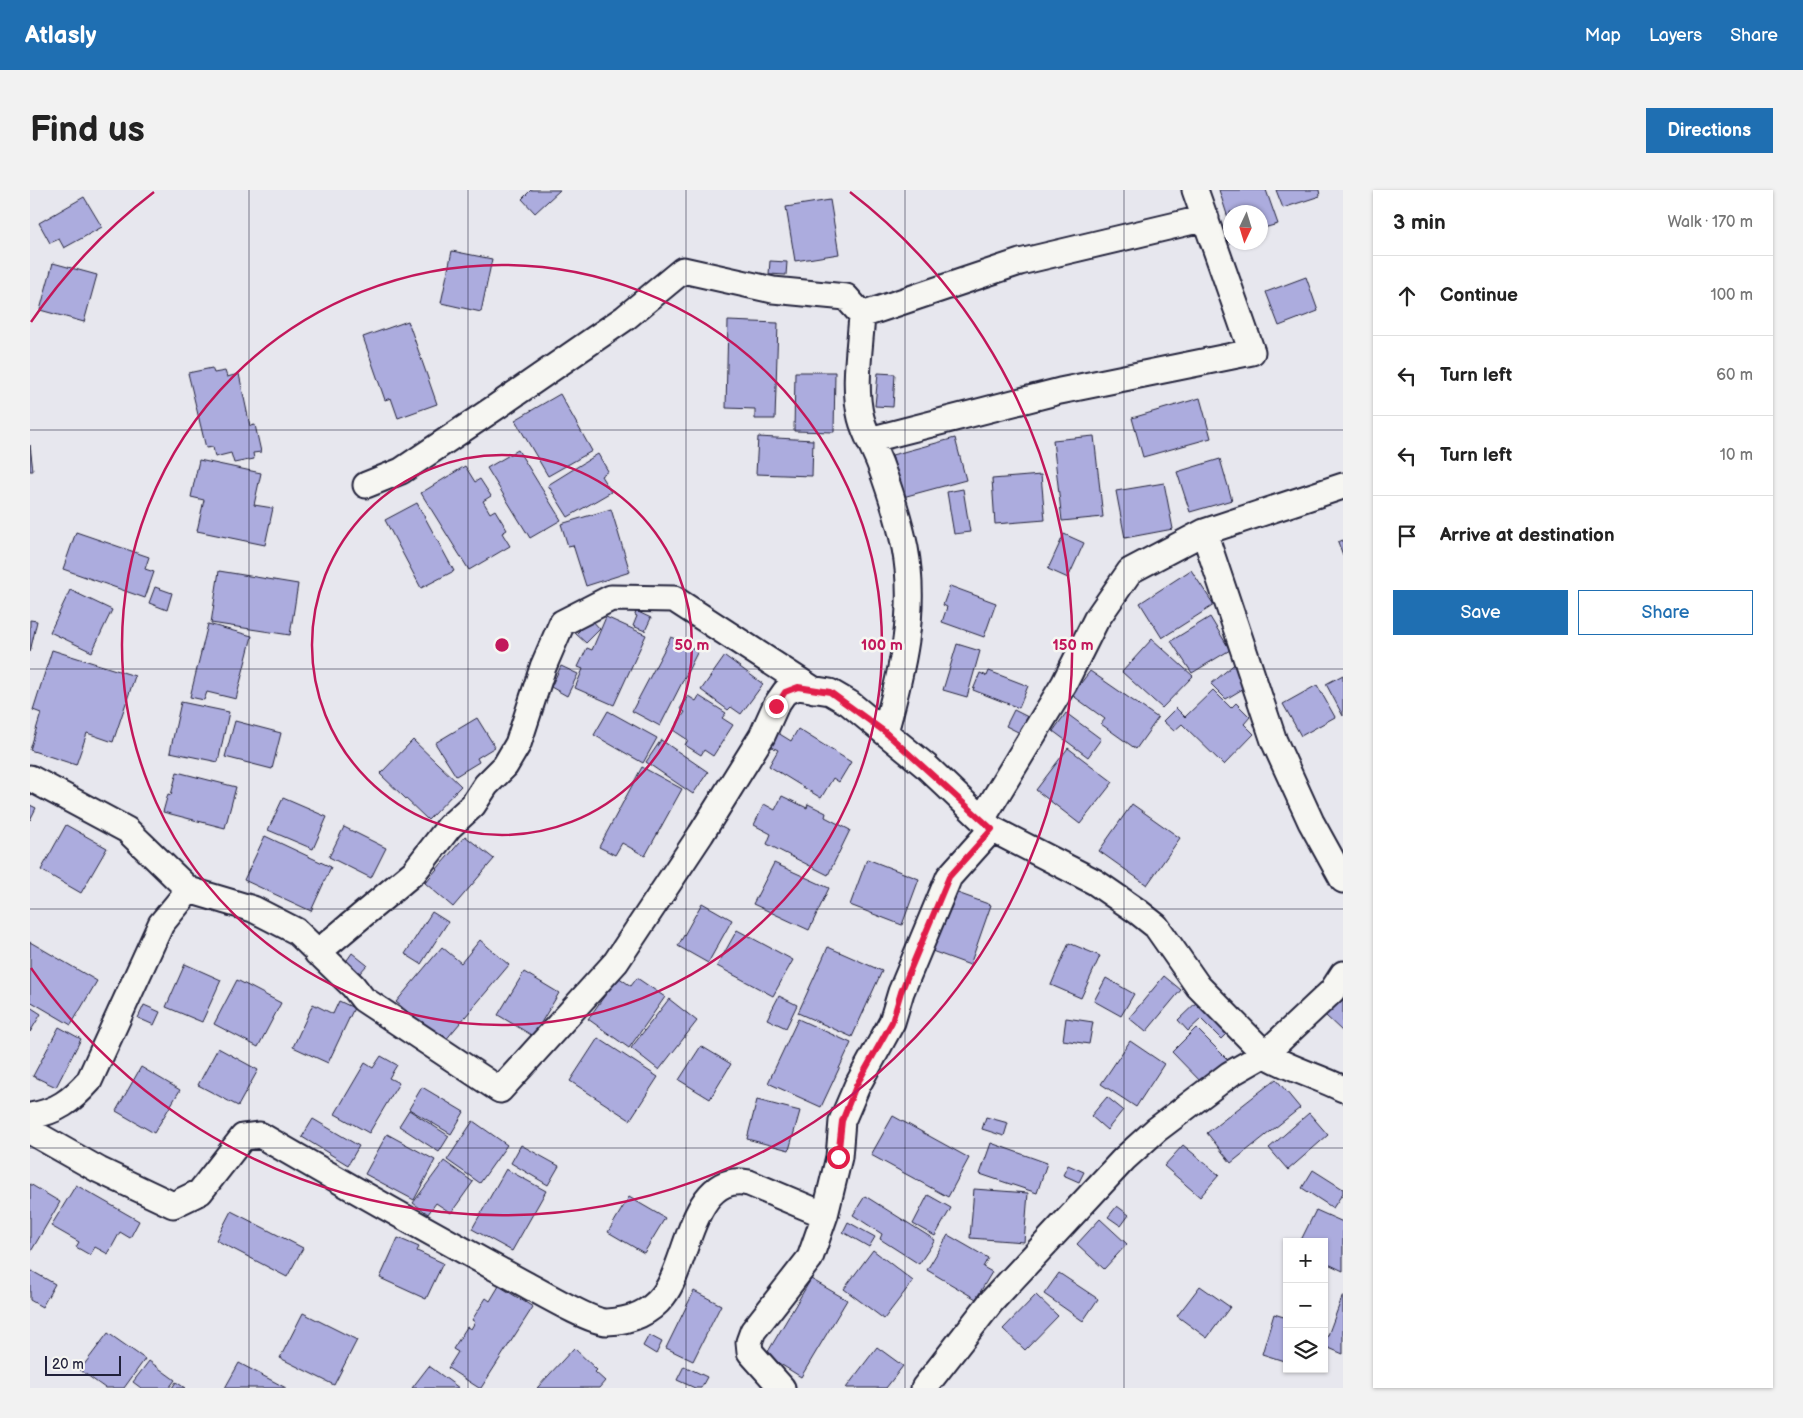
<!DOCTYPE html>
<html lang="en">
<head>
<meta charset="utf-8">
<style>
  body { margin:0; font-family:"Balsamiq Sans",sans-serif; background:#f2f2f2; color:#222 }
  .controls { position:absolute; right:15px; bottom:15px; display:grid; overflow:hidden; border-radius:0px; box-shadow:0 1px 4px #0004 }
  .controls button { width:45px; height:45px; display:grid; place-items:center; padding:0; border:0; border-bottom:1px solid #e0e0e0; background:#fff; color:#222; font:25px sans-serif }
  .compass { position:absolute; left:1193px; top:15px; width:45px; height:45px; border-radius:50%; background:#fff; box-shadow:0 1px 4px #0004; rotate:184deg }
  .scale { position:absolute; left:15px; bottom:12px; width:76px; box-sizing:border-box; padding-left:5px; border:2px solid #22223b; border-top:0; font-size:14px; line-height:18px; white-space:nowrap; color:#22223b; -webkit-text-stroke:4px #f6f6f2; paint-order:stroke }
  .stop { position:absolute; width:15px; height:15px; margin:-11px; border:4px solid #e11d48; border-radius:50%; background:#fff }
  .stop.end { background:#e11d48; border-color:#fff; box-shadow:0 1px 5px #0008 }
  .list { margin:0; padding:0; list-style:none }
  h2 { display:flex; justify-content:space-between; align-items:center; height:65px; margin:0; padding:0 20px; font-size:21px }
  h2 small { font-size:16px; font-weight:400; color:#767676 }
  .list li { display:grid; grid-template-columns:32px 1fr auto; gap:15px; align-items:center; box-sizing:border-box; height:80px; padding:0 20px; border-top:1px solid #e0e0e0 }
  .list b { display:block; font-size:19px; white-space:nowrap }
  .list em { font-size:16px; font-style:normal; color:#767676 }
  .actions { display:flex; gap:10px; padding:15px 20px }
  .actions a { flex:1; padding:11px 0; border:1px solid #1f6fb2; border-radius:0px; text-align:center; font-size:18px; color:#1f6fb2 }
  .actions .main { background:#1f6fb2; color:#fff }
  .icon { flex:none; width:28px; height:28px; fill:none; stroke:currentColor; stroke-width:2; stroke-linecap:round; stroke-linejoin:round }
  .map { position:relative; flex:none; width:1313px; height:1198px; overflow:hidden; border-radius:0px }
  header { display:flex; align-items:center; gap:30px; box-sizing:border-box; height:70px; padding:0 25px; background:#1f6fb2; color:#fff }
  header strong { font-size:24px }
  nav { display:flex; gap:28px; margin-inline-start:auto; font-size:18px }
  .intro { display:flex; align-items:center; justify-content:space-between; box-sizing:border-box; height:120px; padding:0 30px }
  h1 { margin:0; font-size:35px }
  .button { padding:12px 22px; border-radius:0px; background:#1f6fb2; color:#fff; font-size:18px; font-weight:700 }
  main { display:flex; gap:30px; padding:0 30px }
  aside { flex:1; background:#fff; border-radius:0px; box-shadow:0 1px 4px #0004 }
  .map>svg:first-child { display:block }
  .building { fill:#acacde; stroke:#22223b }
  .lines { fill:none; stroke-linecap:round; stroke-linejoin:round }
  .street-casing { stroke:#22223b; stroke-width:29 }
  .street { stroke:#f6f6f2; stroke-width:25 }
  .route { stroke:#e11d48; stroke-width:6 }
  .grid { fill:none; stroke:#22223b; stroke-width:1; stroke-opacity:0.55 }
  .ring { fill:none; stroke:#c2185b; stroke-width:2.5 }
  .centre { fill:#c2185b; stroke:#f6f6f2; stroke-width:2.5 }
  .ring-label { font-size:15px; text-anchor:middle; font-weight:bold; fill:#c2185b; stroke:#f6f6f2; stroke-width:5; stroke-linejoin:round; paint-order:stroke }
</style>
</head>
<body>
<header>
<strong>Atlasly</strong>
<nav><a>Map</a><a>Layers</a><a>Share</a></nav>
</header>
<div class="intro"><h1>Find us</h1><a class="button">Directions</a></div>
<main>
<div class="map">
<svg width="1313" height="1198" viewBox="0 0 1313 1198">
  <rect width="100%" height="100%" fill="#e7e7ee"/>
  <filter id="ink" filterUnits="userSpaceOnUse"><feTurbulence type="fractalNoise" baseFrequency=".02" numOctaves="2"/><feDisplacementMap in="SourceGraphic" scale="10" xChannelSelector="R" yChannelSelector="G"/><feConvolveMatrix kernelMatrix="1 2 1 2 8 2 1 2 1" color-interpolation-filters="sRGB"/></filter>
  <g filter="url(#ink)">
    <!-- building -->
    <path class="building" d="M501,0H530L505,23L492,9Z
      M1189,0H1236L1248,34L1230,39V22H1200V34Z
      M1246,0H1289L1290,6L1253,18Z
      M54,7L72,37L34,58L29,49L20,53L9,33Z
      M800,10L809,64L765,71L756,17Z
      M422,61L462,69L451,122L411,113Z
      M740,71L757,72L756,85L739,84Z
      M23,73L67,85L54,132L10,120Z
      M1276,87L1288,121L1249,136L1236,102Z
      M378,131L407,214L368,228L361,208L355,210L333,147Z
      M698,131L748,133L745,229H725V219L696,218Z
      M182,178L184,183L195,181L197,187L209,184L220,236L225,235L231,262L223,263L224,269L204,273L201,263L185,267L183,257L176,258L158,183Z
      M765,182H805L804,242L764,241Z
      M848,183L865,184L863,217L845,216Z
      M530,204L562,261L518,286L485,230Z
      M1170,208L1181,248L1113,267L1102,228Z
      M1064,246L1073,327L1032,331L1023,250Z
      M728,247L783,250L782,286L726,284Z
      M925,248L936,290L873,307L862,265Z
      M0,255L3,281H0Z
      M488,260L531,330L500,348L457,278Z
      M568,264L578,281L571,286L581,302L538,327L518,295Z
      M1190,269L1202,310L1160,322L1147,282Z
      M169,270L231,283L224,315L243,318L235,355L167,341L174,310L161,307Z
      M435,276L445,292L450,289L461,306L453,311L460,323L465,320L477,340L472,343L480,356L439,380L391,303Z
      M1011,285L1015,330L965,334L962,289Z
      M1134,293L1143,339L1095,348L1086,301Z
      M933,299L940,342L924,344L917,302Z
      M387,313L424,381L391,398L355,330Z
      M581,319L600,382L556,396L543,355L538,356L531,334Z
      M46,342L119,367L115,379L124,382L115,408L33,379Z
      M1034,344L1054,353L1038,388L1018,379Z
      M1313,350V365L1308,352Z
      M1161,380L1184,415L1132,448L1110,413Z
      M189,381L268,394L260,445L181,433Z
      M920,396L966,413L954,447L912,432L917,417L913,415Z
      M125,397L142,403L137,420L119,413Z
      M40,400L82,420L62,462L20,442Z
      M606,421L621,428L615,441L603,436L607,426L605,425Z
      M576,427L616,445L584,515L545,498L553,479L548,477L557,458L562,460Z
      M1180,427L1200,460L1162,483L1141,451Z
      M561,429L570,439L556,453L546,444Z
      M0,430L7,431L0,462Z
      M178,434L222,446L206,509L177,502L174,510L160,507Z
      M641,447L668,461L630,536L602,521Z
      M1122,449L1163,486L1132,518L1092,482Z
      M927,454L950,461L937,507L913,500Z
      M22,460L105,486L83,552L57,543L46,575L0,560L11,523L3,520Z
      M695,466L733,494L711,524L701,517L698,520L671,500Z
      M1208,471L1216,497L1196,509L1181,494Z
      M531,476L548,484L537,506L521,497Z
      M959,481L998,496L989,518L943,500L950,483L957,486Z
      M1060,481L1128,528L1106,559L1071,534L1075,529L1042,505Z
      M1313,485V526L1296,494Z
      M1287,495L1305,527L1271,546L1253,514Z
      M1183,500L1201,518L1206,513L1220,527L1214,534L1224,544L1194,575L1152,534L1144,541L1133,531L1146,518L1155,527Z
      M658,506L666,511L669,506L696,523L692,528L703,535L683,566L674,560L671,565L655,555L658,550L643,540L655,522L650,519Z
      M151,512L199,522L188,572L140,562Z
      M984,520L1002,529L994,545L976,536Z
      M578,521L627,548L613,573L564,545Z
      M1036,523L1071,549L1058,567L1023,541Z
      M447,528L465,557L447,568L449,572L426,586L405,553Z
      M205,531L251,543L242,579L195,567Z
      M768,539L821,572L809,592L803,588L791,608L739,576L748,560L740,556L748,543L761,551Z
      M383,550L431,596L398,630L350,584Z
      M631,550L678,582L663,604L616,572Z
      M1038,558L1083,592L1050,634L1006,600Z
      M612,577L652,599L615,666L592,653L585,665L569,657Z
      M147,582L206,597L195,638L133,622L138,604L141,605Z
      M752,606L777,618L778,614L796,623L795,627L820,640L798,685L737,654L741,644L724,635L734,614L745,620Z
      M253,608L297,627L283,659L238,640Z
      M1102,614L1150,648L1117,695L1069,661Z
      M0,615L6,618L0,630Z
      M36,635L77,658L51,703L11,680Z
      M314,637L356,658L341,688L299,667Z
      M235,646L301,677L281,721L214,690Z
      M435,646L464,669L423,717L395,693Z
      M837,669L889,689L872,735L820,715Z
      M744,673L799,698L779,740L723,714Z
      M922,701L961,715L940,775L902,761Z
      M672,713L702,730L678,773L648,756Z
      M402,722L418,732L391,774L375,764Z
      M707,740L763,770L743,806L687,776Z
      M450,750L479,775L414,852L366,812L412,757L431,773Z
      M0,752L67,791L41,835L0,811Z
      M1039,753L1070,766L1051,808L1021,795Z
      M798,757L852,781L822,847L768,823Z
      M322,763L337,775L329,784L315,773Z
      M155,774L191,790L172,832L136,817Z
      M494,782L529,803L503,846L468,825Z
      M1134,786L1151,800L1116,842L1099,828Z
      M588,787L601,796L607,788L635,807L599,858L558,829Z
      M1076,788L1104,804L1091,826L1064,811Z
      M207,790L251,813L228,857L184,834Z
      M749,806L767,815L756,838L737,829Z
      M1171,808L1201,839L1191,849L1171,829L1158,841L1148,830Z
      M1313,808V842L1295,825Z
      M639,809L667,831L629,880L601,858Z
      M309,811L324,818L298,873L263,857L283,814L303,824Z
      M114,815L130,822L124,835L108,828Z
      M0,817L11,824L0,842Z
      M1036,828L1063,832L1059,854L1033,850Z
      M768,829L821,853L791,917L738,893Z
      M29,837L51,849L26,897L3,886Z
      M1166,838L1199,871L1175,896L1142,862Z
      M568,848L628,887L600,930L540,891Z
      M1100,851L1134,874L1106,917L1071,894Z
      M671,856L701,874L680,909L649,890Z
      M188,858L228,880L208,916L168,895Z
      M351,866L367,875L359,888L369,893L339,943L305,924L335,873L343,878Z
      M111,877L150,900L124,943L86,921Z
      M1246,889L1270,918L1201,973L1177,943Z
      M392,897L434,922L421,944L379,919Z
      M1077,907L1093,920L1077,940L1061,926Z
      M727,910L770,921L759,960L717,949Z
      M379,920L419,946L409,962L369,936Z
      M1279,923L1298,945L1258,980L1239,958Z
      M863,926L939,968L918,1007L841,965Z
      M956,927L978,933L974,946L952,939Z
      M283,929L329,956L318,975L272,947Z
      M443,931L477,955L450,993L417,970Z
      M357,944L405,970L384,1010L335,984Z
      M961,953L1017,973L1007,1003L950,984Z
      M491,955L529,976L518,995L481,973Z
      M1153,955L1189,985L1170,1007L1134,976Z
      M414,971L443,992L421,1023L406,1013L398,1024L383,1013Z
      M1038,975L1054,982L1049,992L1033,985Z
      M476,979L516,1001L482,1061L442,1039Z
      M1283,980L1313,999V1003L1303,1018L1272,998Z
      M0,994L30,1012L0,1063Z
      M46,995L109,1031L100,1048L90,1042L78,1064L65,1057L60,1065L46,1057L49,1052L21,1036Z
      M944,999L998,1003L994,1052L940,1048Z
      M898,1005L921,1018L905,1046L883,1034Z
      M835,1006L905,1050L889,1074L850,1049L852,1044L823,1025Z
      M599,1007L635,1028L614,1063L578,1042Z
      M1087,1016L1099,1025L1091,1036L1078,1027Z
      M1286,1020L1313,1032V1081L1294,1072V1052H1270Z
      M201,1021L273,1058L257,1087L186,1050Z
      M1070,1029L1097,1054L1074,1079L1047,1054Z
      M818,1032L845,1047L839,1057L813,1042Z
      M918,1045L958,1068L953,1077L962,1082L946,1109L897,1080Z
      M368,1048L389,1057L387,1061L413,1073L396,1109L350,1088Z
      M843,1060L883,1091L854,1129L814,1099Z
      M0,1080L25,1094L12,1117L0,1110Z
      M1029,1083L1068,1109L1053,1131L1014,1104Z
      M781,1089L817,1110L771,1187L736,1165Z
      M469,1096L503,1117L451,1198H449L418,1178L428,1162L423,1159L437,1137L441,1139L445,1132L442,1130L456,1108L460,1111Z
      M1170,1096L1200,1117L1177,1148L1147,1126Z
      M664,1101L691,1115L663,1171L636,1158Z
      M1006,1105L1028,1126L995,1160L973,1139Z
      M1313,1105V1164L1294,1156Z
      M273,1123L327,1150L304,1195L250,1168Z
      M1244,1124L1257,1128V1172L1232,1164Z
      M78,1143L115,1169L94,1198H75L50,1180Z
      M619,1145L632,1152L626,1164L613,1156Z
      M847,1157L873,1176L856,1198H816Z
      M544,1158L567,1180L565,1182L575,1191L569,1198H507Z
      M119,1171L145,1190L139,1198H111L103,1192Z
      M209,1173L256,1198H195Z
      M399,1176L429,1198H382Z
      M654,1176L677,1187L671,1198H665L647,1190Z
      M146,1192L155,1198H142Z"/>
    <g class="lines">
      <defs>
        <path id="street" d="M832,125L990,72L1176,28
          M839,250L1030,201L1222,162L1165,0
          M336,295L371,281L466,217L595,128L653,80L743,100L816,107L832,125C830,158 823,196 831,228C835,244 844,258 850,274C860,301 869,329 875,358C887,421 872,481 855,542
          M1174,342L1244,551L1281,632L1313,690
          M0,588L97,640L159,700L223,719L266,741L323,796L333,809L470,900L586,772L671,644L732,546L746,515L755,502L768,497L800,502L819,513L897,577L962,639L1065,692L1107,721L1126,736L1168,796L1235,864C1258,879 1288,886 1313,899
          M952,629L1034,494L1066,430L1100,381L1174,342L1313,296
          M287,763L384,682L419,637L443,615L456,595L475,576L488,554L513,477L532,433L581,408L644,409L784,500
          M0,926C27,922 42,910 59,891L131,734L159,700
          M0,941L69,980L143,1015L170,1002L213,947L230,945C318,996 406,1046 495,1094C510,1102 563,1133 577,1132C599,1131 619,1124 633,1106C659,1074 661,980 719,993L795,1025
          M752,1198L720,1162L719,1152L723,1141L780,1068L795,1025L809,967L812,931L827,896L862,832L871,802L919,687L962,639
          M894,1198L961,1112L1094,969L1126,940L1200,884L1235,864L1302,801L1313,784"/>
      </defs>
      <!-- street casing -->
      <use href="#street" class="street-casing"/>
      <!-- street -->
      <use href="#street" class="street"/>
    </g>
  </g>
  <g class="lines" filter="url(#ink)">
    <!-- route -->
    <path class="route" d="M746,516L755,502L768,497L800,502L855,542L962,639L919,687L871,802L862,832L826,896L812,931L808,967"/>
  </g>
  <!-- grid -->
  <path class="grid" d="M219,0V1198M438,0V1198M656,0V1198M875,0V1198M1094,0V1198M0,240H1313M0,479H1313M0,719H1313M0,958H1313"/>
  <!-- distance rings -->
  <g class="ring">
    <circle cx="472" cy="455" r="190"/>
    <circle cx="472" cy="455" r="380"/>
    <path d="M1 132A571 571 0 0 1 124 2M820 2A571 571 0 1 1 1 778"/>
  </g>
  <circle cx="472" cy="455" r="8" class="centre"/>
  <g class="ring-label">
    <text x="662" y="460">50 m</text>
    <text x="852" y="460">100 m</text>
    <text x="1043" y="460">150 m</text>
  </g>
</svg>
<div class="controls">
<button>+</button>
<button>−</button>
<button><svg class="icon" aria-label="layers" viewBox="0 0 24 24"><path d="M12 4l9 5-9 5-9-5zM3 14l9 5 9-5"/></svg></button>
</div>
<svg class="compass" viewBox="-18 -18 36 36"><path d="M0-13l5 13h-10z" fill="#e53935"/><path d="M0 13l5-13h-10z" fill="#767676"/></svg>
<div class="scale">20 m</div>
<div class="stop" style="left:808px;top:967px"></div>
<div class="stop end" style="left:746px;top:516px"></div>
</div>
<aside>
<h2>3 min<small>Walk · 170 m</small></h2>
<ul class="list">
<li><svg class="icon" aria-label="ahead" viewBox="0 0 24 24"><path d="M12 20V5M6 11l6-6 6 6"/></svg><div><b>Continue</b></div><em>100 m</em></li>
<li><svg class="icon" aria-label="left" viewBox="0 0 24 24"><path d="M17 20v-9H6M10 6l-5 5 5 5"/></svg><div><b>Turn left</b></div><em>60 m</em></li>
<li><svg class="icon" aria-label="left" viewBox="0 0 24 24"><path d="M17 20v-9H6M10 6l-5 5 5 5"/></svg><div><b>Turn left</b></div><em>10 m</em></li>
<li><svg class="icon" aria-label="arrive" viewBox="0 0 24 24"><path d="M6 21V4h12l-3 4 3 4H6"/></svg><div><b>Arrive at destination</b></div></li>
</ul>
<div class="actions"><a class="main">Save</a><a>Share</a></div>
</aside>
</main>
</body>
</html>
